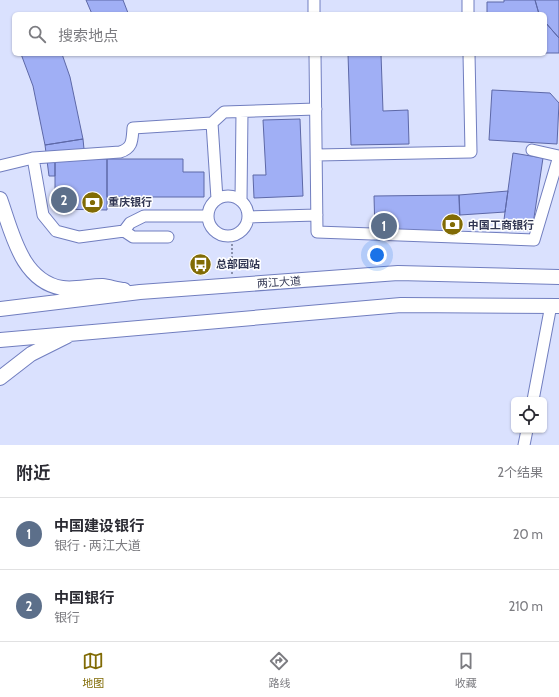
<!DOCTYPE html>
<html lang="zh">
<head>
<meta charset="utf-8">
<style>
  body { margin:0; font-family:Cabin,"Noto Sans SC",sans-serif; background:#f2f2f3; color:#2b2b33 }
  .controls { position:absolute; right:12px; bottom:12px; display:grid; overflow:hidden; border-radius:6px; box-shadow:0 1px 3px #0004 }
  .controls button { width:36px; height:36px; display:grid; place-items:center; padding:0; border:0; border-bottom:1px solid #e1e1e2; background:#fff; color:#2b2b33; font:20px sans-serif }
  .you { position:absolute; left:377px; top:255px; width:14px; height:14px; margin:-10px; border:3px solid #fff; border-radius:50%; background:#1a73e8; box-shadow:0 0 0 6px #1a73e833 }
  .badge { display:grid; place-items:center; width:26px; height:26px; border-radius:50%; background:#816b05; color:#fff; font-size:13px; font-weight:700 }
  .pin { position:absolute; translate:-50% -50%; border:2px solid #fff; box-shadow:0 1px 4px #0006 }
  .list { margin:0; padding:0; list-style:none }
  h2 { display:flex; justify-content:space-between; align-items:center; height:52px; margin:0; padding:0 16px; font-size:17px }
  h2 small { font-size:13px; font-weight:400; color:#7c7c81 }
  .list li { display:grid; grid-template-columns:26px 1fr auto; gap:12px; align-items:center; box-sizing:border-box; height:72px; padding:0 16px; border-top:1px solid #e1e1e2 }
  .list b { display:block; font-size:15px; white-space:nowrap }
  .list p { margin:0; font-size:13px; white-space:nowrap; color:#7c7c81 }
  .list em { font-size:13px; font-style:normal; color:#7c7c81 }
  .icon { flex:none; width:22px; height:22px; fill:none; stroke:currentColor; stroke-width:2; stroke-linecap:round; stroke-linejoin:round }
  .map { position:relative; flex:none; width:559px; height:445px; overflow:hidden }
  .search { position:absolute; background:#fff; box-shadow:0 1px 3px #0004; left:12px; right:12px; top:12px; height:44px; display:flex; align-items:center; gap:10px; box-sizing:border-box; padding:0 14px; border-radius:6px; color:#7c7c81; font-size:15px }
  .sheet { height:196px; background:#fff }
  nav { display:flex; justify-content:space-around; align-items:center; box-sizing:border-box; height:56px; border-top:1px solid #e1e1e2; background:#fff; font-size:11px; color:#7c7c81 }
  nav a { display:grid; justify-items:center; gap:2px }
  nav .on { color:#816b05 }
  .map>svg:first-child { display:block }
  .building { fill:#a0aff5; stroke:#5d68a7 }
  .lines { fill:none; stroke-linecap:round; stroke-linejoin:round }
  .minor-casing { stroke:#717ebf; stroke-width:13 }
  .major-casing { stroke:#717ebf; stroke-width:16 }
  .path { stroke:#8a91ad; stroke-width:2; stroke-dasharray:2 2; stroke-linecap:butt }
  .minor { stroke:#fff; stroke-width:11 }
  .major { stroke:#fff; stroke-width:14 }
  .labels { text-anchor:middle; stroke-width:3; stroke-linejoin:round; paint-order:stroke }
  .poi-label { font-size:11px; font-weight:bold; fill:#323753; stroke:#fff; text-anchor:start }
  .street-label { font-size:11px; fill:#323753; stroke:#fff }
</style>
</head>
<body>
<div class="map">
<svg width="559" height="445" viewBox="0 0 559 445">
  <rect width="100%" height="100%" fill="#dae1fe"/>
  <!-- building -->
  <path class="building" d="M86,0H123L128,13L92,14Z
    M504,0H535L539,14H487V2H504Z
    M535,0H559V38L545,22V14H539Z
    M545,22L559,38V53H545Z
    M21,54H62L70,77L83,139L45,145L33,86Z
    M348,54H381L383,111L408,110L409,144L351,145Z
    M492,90L550,93L559,103L557,144L489,140Z
    M300,119L303,196L254,198L253,175H266L263,120Z
    M83,139L85,159H55V176H49L45,145Z
    M513,153L543,158L532,231L503,227Z
    M55,159H107V210L55,209Z
    M107,159H183V172H204V197H107Z
    M508,191L505,212L460,215L459,195Z
    M459,195L460,232L375,233L374,196Z"/>
  <g class="lines">
    <defs>
      <path id="minor" d="M314,0V14
        M468,0V14
        M315,54L317,232L534,240L559,156
        M212,123L217,199
        M532,150L558,156
        M317,155L471,152L469,54
        M33,158L43,215L56,231L79,237L124,231L133,237H168
        M0,166L33,158L120,152C133,148 132,140 133,128L212,123L224,112L316,109
        M208 216a20 20 0 1 1 40 0a20 20 0 1 1-40 0Z
        M241,200L242,112
        M248,217L317,215
        M124,231L130,223L144,216H208
        M533,400L551,305
        M524,445L527,430"/>
      <path id="major" d="M0,199C12,232 21,281 62,288C75,290 89,286 102,286C109,287 117,289 124,290
        M0,309L140,292L398,273L559,277
        M0,340L401,305L559,306
        M0,378L31,354L67,336"/>
    </defs>
    <!-- minor casing -->
    <use href="#minor" class="minor-casing"/>
    <!-- major casing -->
    <use href="#major" class="major-casing"/>
    <!-- path -->
    <path class="path" d="M232,236V275"/>
    <!-- minor -->
    <use href="#minor" class="minor"/>
    <!-- major -->
    <use href="#major" class="major"/>
  </g>
  <!-- icons -->
  <defs>
    <symbol id="bank-disc" viewBox="-11 -11 22 22"><circle r="9.5" fill="#816b05" stroke="#fff"/><path d="M-6-4H6V4H-6ZM0-2.3a2.3 2.3 0 1 0 0 4.6a2.3 2.3 0 1 0 0-4.6Z" fill="#fff"/></symbol>
    <symbol id="bus-disc" viewBox="-11 -11 22 22"><circle r="9.5" fill="#816b05" stroke="#fff"/><path d="M-5-6H5V4H4V6H2V4H-2V6H-4V4H-5ZM-3.5-4V0h7V-4ZM-3.5 1.2v1.5H-2V1.2ZM2 1.2v1.5H3.5V1.2Z" fill="#fff"/></symbol>
  </defs>
  <g fill-rule="evenodd">
    <use href="#bank-disc" x="80" y="190" width="25" height="25"/>
    <use href="#bank-disc" x="440" y="212" width="25" height="25"/>
    <use href="#bus-disc" x="188" y="252" width="25" height="25"/>
  </g>
  <g class="labels">
    <!-- poi labels -->
    <g class="poi-label">
      <text x="108" y="206">重庆银行</text>
      <text x="468" y="229">中国工商银行</text>
      <text x="216" y="268">总部园站</text>
    </g>
    <!-- street labels -->
    <g class="street-label">
      <text transform="translate(279 282) rotate(-4)" y="4">两江大道</text>
    </g>
  </g>
</svg>
<div class="controls">
<button><svg class="icon" aria-label="locate" viewBox="0 0 24 24"><circle cx="12" cy="12" r="6"/><path d="M12 2v4M12 18v4M2 12h4M18 12h4"/></svg></button>
</div>
<div class="you"></div>
<div class="pin badge" style="left:384px;top:226px;background:#5c6f8a">1</div>
<div class="pin badge" style="left:64px;top:200px;background:#5c6f8a">2</div>
<div class="search"><svg class="icon" aria-label="search" viewBox="0 0 24 24"><circle cx="10" cy="10" r="6"/><path d="M15 15l6 6"/></svg>搜索地点</div>
</div>
<section class="sheet">
<h2>附近<small>2个结果</small></h2>
<ul class="list">
<li><span class="badge" style="background:#5c6f8a">1</span><div><b>中国建设银行</b><p>银行 · 两江大道</p></div><em>20 m</em></li>
<li><span class="badge" style="background:#5c6f8a">2</span><div><b>中国银行</b><p>银行</p></div><em>210 m</em></li>
</ul>
</section>
<nav>
<a class="on"><svg class="icon" aria-label="map" viewBox="0 0 24 24"><path d="M3 6l6-2 6 2 6-2v14l-6 2-6-2-6 2zM9 4v14M15 6v14"/></svg>地图</a>
<a><svg class="icon" aria-label="directions" viewBox="0 0 24 24"><path d="M12 3l9 9-9 9-9-9zM9 14v-3h6M13 9l2 2-2 2"/></svg>路线</a>
<a><svg class="icon" aria-label="saved" viewBox="0 0 24 24"><path d="M7 4h10v16l-5-4-5 4z"/></svg>收藏</a>
</nav>
</body>
</html>
